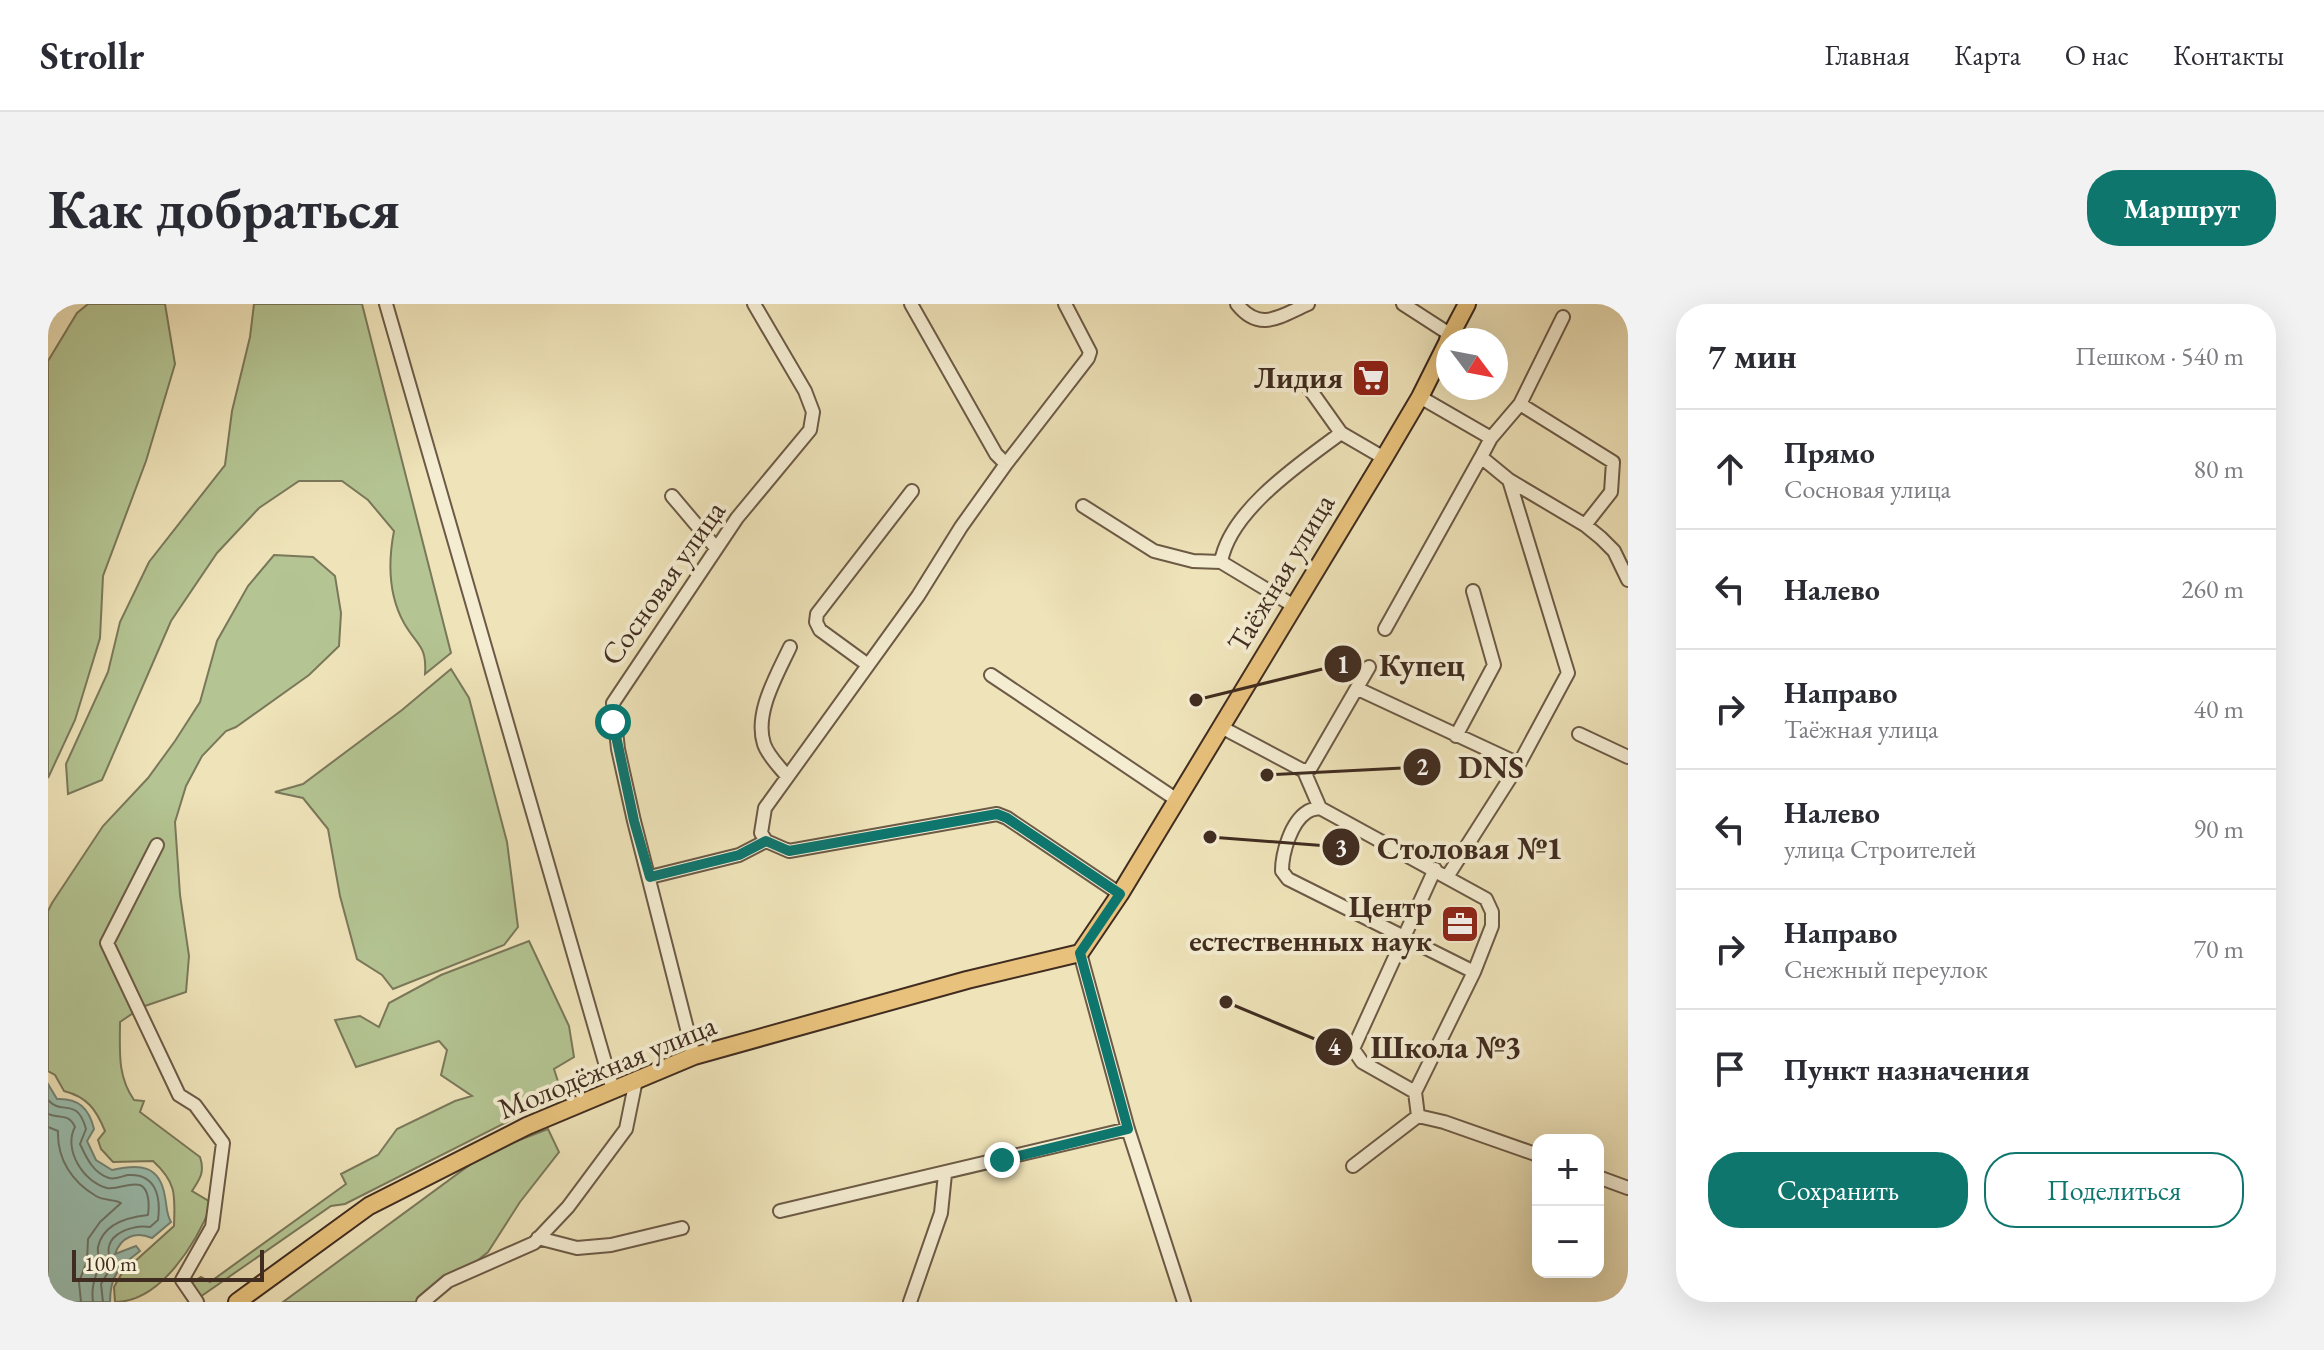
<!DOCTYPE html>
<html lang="ru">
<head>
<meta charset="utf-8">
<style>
  body { margin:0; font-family:"EB Garamond",serif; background:#f2f2f3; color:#2b2b33 }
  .controls { position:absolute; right:24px; bottom:24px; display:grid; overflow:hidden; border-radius:16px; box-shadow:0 8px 32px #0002 }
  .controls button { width:72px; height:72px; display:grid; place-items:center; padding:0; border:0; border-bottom:2px solid #e1e1e2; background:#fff; color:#2b2b33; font:40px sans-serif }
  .compass { position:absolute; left:1388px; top:24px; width:72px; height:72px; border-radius:50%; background:#fff; box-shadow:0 8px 32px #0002; rotate:122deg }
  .scale { position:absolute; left:24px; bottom:20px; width:192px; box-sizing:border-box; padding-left:8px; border:4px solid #402c20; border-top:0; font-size:22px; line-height:28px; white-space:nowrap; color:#402c20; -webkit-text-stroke:6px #f5edd2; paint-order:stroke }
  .stop { position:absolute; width:24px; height:24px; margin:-18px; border:6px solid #0f766e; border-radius:50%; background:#fff }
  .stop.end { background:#0f766e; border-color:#fff; box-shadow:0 2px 8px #0008 }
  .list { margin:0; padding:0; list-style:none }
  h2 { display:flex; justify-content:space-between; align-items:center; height:104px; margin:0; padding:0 32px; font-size:34px }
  h2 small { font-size:26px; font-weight:400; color:#7c7c81 }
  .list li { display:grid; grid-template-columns:52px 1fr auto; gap:24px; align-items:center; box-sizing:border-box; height:120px; padding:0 32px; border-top:2px solid #e1e1e2 }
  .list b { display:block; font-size:30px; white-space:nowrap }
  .list p { margin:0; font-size:26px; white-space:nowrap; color:#7c7c81 }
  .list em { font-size:26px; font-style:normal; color:#7c7c81 }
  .actions { display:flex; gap:16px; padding:24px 32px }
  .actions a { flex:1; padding:18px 0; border:2px solid #0f766e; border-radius:32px; text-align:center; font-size:28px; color:#0f766e }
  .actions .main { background:#0f766e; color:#fff }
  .icon { flex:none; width:44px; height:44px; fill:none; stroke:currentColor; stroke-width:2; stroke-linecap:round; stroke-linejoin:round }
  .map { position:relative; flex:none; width:1580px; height:998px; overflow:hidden; border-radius:32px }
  header { display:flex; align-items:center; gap:48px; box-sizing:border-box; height:112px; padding:0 40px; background:#fff; border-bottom:2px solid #e1e1e2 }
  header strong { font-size:38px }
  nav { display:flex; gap:44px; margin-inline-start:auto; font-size:28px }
  .intro { display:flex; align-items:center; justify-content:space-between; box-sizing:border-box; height:192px; padding:0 48px }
  h1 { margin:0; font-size:56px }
  .button { padding:20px 36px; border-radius:32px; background:#0f766e; color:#fff; font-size:28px; font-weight:700 }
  main { display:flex; gap:48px; padding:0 48px }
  aside { flex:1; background:#fff; border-radius:32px; box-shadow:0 8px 32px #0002 }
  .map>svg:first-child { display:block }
  .green { fill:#b4c593; stroke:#7a785a; stroke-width:2 }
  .water { fill:#9abeaf; stroke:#768476; stroke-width:2 }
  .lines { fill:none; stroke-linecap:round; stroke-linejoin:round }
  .shore { stroke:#6d7568; stroke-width:2 }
  .minor-casing { stroke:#6c5a46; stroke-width:16 }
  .major-casing { stroke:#402c20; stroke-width:20 }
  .minor { stroke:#f5edd2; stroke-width:12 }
  .major { stroke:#e8c27c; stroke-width:16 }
  .route { stroke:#0f766e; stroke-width:10 }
  .labels { text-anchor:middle; stroke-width:8; stroke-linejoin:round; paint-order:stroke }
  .poi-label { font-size:30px; font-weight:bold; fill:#402c20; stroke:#f5edd2; text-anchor:end }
  .street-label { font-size:30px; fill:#402c20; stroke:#f5edd2 }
  .leader { fill:none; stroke:#402c20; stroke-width:3 }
  .callout-dot { fill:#402c20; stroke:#f5edd2; stroke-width:3 }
  .mark-label { font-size:24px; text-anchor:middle; font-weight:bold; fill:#fff }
  .callout-label { font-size:32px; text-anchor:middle; font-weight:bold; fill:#402c20; stroke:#f5edd2; stroke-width:8; stroke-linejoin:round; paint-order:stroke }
</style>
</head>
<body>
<header>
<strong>Strollr</strong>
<nav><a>Главная</a><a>Карта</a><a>О нас</a><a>Контакты</a></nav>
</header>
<div class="intro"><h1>Как добраться</h1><a class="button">Маршрут</a></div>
<main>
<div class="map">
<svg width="1580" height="998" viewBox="0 0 1580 998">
  <rect width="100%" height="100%" fill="#efe3b9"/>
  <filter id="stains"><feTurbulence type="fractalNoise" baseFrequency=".0025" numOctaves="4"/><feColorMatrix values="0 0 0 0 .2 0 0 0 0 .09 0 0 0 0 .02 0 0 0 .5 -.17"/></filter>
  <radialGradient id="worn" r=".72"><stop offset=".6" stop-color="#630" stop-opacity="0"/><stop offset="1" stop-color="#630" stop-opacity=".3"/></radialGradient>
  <!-- green -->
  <path class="green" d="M40,0H117L127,60L98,157L55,272L52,334L27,416L0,474V57L29,9Z
    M206,0H314L403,349L377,370C379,341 369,342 356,319C340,290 340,258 346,227L320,196L294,177H251L211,204L169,249L123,317L54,476L20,490L18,460L60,368L72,318L101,258L177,161L184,107L202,33Z
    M226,251L265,253L287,272L293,309L291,342L261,371L188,423L178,427L154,452L138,482L127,518L132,591L141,652L138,688L94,703L72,718C72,747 69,772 86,796L96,797L92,808L152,853C157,868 152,875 144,887L164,899C149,938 113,998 67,998L66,983L74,969L126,922C127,891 129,879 105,857L65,858L53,845L50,836L57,827C48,805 39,793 16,787L7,771L0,767V607L4,599L55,522L100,474L127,437L152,398L169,337L200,282Z
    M403,365L421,394L459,538L470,623L456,641L345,685L334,671L309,655L292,592L280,525L255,494L227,488L255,480L354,406Z
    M481,637L521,722L526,753L506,765L514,790L297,900L283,902L152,993L140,981L153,973L162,978L298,880L293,870L330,851L349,825L407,797L424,792L393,771L399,746L391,737L308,763L287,716L312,712L331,723L341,699L393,671Z
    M500,825L511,848L472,898L440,948L419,965L368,998H235L438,849Z"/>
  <!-- water -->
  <path class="water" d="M0,780L9,795C30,794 41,804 46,825L39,837L48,856L64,866C91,860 112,860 117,893C119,902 118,910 123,918L104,934C87,927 73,933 67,950L88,942L92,947C71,963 62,971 62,998H0Z"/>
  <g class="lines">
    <!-- shore -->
    <path class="shore" d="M0,796C14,812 29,792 38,825L32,840C38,853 45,869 61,874C67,876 74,872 80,871C108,869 113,893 110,916L102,923C80,920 49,934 65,960L53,980L55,998
      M0,810C12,815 21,809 27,823C15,845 35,878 59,884C70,886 81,878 92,881C102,885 101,903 100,911C81,913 55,919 50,943C49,949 52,955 51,961C47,975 43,982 45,998
      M0,823L10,827C9,855 24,878 48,892C56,897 66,895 73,899L52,918L40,935L39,957L31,978L33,998"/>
    <defs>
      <path id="minor" d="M338,0L565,786
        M863,0L948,150L958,160
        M1017,0L1042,48L1040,54L958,160L913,223L870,292L717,504L713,529L718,537L741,547L949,510L959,514L1072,590
        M1189,0C1212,29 1232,12 1260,0
        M1355,0L1403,31
        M1575,0L1580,3
        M1261,84L1293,129L1336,154
        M1372,93L1443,134L1433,153L1461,176L1537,221L1553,234L1566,247L1580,276
        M1472,100L1565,158L1563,188L1537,221
        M1443,134L1472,100L1515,13
        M624,192L668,244
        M1035,202L1106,247L1145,257L1173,258L1246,302
        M1173,258C1182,206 1253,159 1293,129
        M1337,325L1433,153
        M820,361L772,326L768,318L769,310L864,187
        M943,371L1129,496
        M1310,385L1471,460
        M1173,423L1256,467L1272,504L1438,595L1444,608V622L1426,668L1367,788L1370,812
        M1531,430L1580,453
        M1408,432L1446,361L1425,287
        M1256,467L1262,465L1321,363
        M738,471C730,461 720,452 716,440C706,409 729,371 742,343
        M1272,504C1268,505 1263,505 1259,508C1243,518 1234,549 1234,567L1240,575L1426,668
        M109,541L59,639L131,791L147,801L175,839L164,923L134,976L149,998
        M602,573L691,551L718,537
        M1399,573L1471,460L1520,369L1461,176
        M1032,649L1080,825L1136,998
        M646,752L586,517L570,445L565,399L689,214L762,126L765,108L757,87L706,0
        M1367,788L1314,758L1305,745L1387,565
        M1305,862L1370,812L1396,818L1490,851
        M1550,873L1580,884
        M732,907L1080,825
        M490,934L529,944L563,941L634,924
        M375,998L400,977L486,939L520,903L578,825L588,776
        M862,998L893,909L897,870"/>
      <path id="major" d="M1400,36L1419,0
        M189,998L321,902L479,822L646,752L919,676L1032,649L1072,590L1336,154L1372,93L1400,37"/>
    </defs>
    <!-- minor casing -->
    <use href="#minor" class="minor-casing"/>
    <!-- major casing -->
    <use href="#major" class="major-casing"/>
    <!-- minor -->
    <use href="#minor" class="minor"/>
    <!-- major -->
    <use href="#major" class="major"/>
  </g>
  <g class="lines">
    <!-- route -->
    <path class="route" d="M565,418L586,517L602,573L691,551L718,537L741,547L949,510L959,514L1072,590L1032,649L1080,825L954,856"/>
  </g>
  <!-- icons -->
  <defs>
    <symbol id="supermarket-square" viewBox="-11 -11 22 22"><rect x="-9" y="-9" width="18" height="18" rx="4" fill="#8f2418" stroke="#f5edd2"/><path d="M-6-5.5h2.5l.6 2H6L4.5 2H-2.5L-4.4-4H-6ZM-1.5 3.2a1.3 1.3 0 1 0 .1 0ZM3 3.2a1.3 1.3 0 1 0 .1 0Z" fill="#fff"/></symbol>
    <symbol id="office-square" viewBox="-11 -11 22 22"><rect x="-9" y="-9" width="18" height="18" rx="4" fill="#8f2418" stroke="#f5edd2"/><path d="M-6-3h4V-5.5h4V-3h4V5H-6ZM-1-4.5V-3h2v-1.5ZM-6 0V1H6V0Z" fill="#fff"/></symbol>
  </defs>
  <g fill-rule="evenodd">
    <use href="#supermarket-square" x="1301" y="52" width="44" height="44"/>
    <use href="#office-square" x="1390" y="598" width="44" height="44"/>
  </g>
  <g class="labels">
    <!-- poi labels -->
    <g class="poi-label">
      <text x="1295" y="84">Лидия</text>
      <text x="1384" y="613">Центр<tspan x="1384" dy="34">естественных наук</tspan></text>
    </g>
    <!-- street labels -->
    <g class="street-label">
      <text transform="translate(1233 269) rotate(-59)" y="10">Таёжная улица</text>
      <text transform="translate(615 279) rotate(-55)" y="10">Сосновая улица</text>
      <text transform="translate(559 763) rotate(-22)" y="10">Молодёжная улица</text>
    </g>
  </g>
  <!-- callouts -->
  <path class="leader" d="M1148 396L1295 360M1219 471L1374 463M1162 533L1293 543M1178 698L1286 743"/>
  <g class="callout-dot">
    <circle cx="1148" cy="396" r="8"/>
    <circle cx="1219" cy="471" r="8"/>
    <circle cx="1162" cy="533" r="8"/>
    <circle cx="1178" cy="698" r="8"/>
    <circle cx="1295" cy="360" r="20"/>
    <circle cx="1374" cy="463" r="20"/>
    <circle cx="1293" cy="543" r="20"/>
    <circle cx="1286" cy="743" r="20"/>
  </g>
  <g class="mark-label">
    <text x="1295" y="369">1</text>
    <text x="1374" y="471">2</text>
    <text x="1293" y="552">3</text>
    <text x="1286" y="751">4</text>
  </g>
  <g class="callout-label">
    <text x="1374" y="372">Купец</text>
    <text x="1443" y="474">DNS</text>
    <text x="1422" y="555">Столовая №1</text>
    <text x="1398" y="754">Школа №3</text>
  </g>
  <rect width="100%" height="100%" filter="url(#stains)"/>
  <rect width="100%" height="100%" fill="url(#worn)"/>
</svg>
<div class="controls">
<button>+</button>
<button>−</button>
</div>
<svg class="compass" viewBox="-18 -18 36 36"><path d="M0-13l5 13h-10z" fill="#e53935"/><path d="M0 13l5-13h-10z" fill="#7c7c81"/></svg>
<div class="scale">100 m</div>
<div class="stop" style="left:565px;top:418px"></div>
<div class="stop end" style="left:954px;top:856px"></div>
</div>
<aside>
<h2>7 мин<small>Пешком · 540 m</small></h2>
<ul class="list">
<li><svg class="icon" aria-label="ahead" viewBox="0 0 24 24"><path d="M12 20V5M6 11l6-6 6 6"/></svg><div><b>Прямо</b><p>Сосновая улица</p></div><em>80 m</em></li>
<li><svg class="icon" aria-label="left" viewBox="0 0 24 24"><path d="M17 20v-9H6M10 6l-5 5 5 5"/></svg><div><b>Налево</b></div><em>260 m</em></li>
<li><svg class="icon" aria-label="right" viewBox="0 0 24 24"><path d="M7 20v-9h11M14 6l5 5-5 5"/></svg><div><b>Направо</b><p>Таёжная улица</p></div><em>40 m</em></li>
<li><svg class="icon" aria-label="left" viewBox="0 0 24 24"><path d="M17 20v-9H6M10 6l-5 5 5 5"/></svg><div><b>Налево</b><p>улица Строителей</p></div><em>90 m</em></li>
<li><svg class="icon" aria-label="right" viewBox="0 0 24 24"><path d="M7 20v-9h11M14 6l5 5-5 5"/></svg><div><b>Направо</b><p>Снежный переулок</p></div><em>70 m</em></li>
<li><svg class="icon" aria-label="arrive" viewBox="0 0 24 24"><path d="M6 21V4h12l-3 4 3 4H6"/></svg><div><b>Пункт назначения</b></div></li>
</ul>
<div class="actions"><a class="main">Сохранить</a><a>Поделиться</a></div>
</aside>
</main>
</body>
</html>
